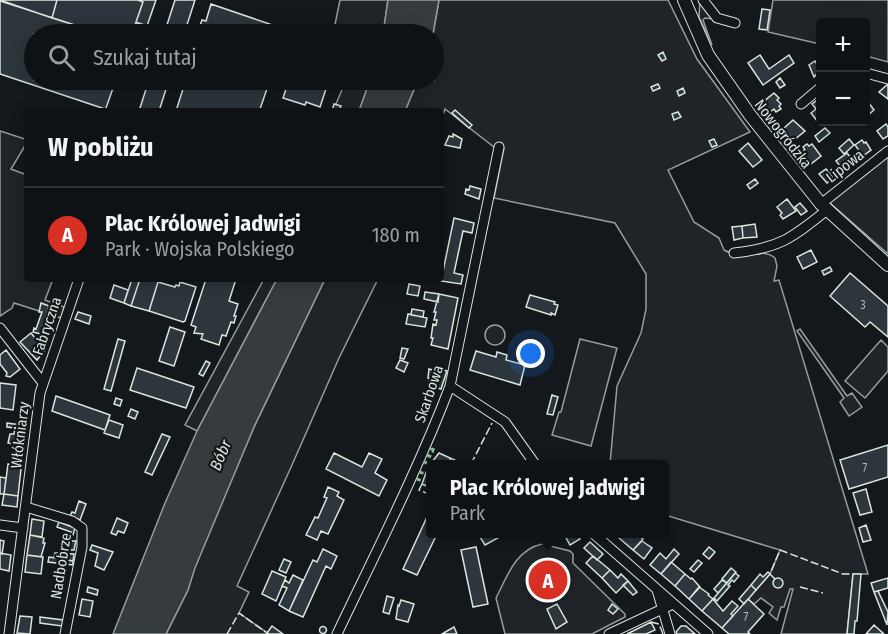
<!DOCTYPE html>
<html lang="pl">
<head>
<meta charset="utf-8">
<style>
  body { margin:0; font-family:"Fira Sans Condensed",sans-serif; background:#1d2022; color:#f1f3f6 }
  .controls { position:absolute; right:18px; top:18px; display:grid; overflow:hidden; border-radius:6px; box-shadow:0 3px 15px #0003 }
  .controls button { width:54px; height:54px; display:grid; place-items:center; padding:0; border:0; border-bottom:2px solid #2f3234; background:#0f1215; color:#f1f3f6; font:30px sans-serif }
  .you { position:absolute; left:531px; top:354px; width:21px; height:21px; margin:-15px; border:4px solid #fff; border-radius:50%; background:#1a73e8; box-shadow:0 0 0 9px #1a73e833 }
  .badge { display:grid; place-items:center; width:39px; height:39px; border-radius:50%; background:#d93025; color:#fff; font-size:20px; font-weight:700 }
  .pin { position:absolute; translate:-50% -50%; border:3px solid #fff; box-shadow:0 2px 6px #0006 }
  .popup { position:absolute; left:426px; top:460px; width:243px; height:78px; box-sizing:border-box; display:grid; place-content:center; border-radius:6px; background:#0f1215; filter:drop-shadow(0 2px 4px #0005); font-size:20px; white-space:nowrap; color:#9b9ea0 }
  .popup b { font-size:22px; color:#f1f3f6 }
  .popup::after { content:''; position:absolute; left:50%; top:100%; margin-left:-12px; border:12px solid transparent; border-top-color:#0f1215 }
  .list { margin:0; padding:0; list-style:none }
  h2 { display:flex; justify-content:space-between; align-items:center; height:78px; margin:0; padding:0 24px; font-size:26px }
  h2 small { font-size:20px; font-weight:400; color:#9b9ea0 }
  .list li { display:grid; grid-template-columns:39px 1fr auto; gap:18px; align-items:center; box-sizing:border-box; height:96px; padding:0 24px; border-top:2px solid #2f3234 }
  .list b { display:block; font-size:22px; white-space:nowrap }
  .list p { margin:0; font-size:20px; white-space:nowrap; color:#9b9ea0 }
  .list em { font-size:20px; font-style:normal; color:#9b9ea0 }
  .icon { flex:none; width:33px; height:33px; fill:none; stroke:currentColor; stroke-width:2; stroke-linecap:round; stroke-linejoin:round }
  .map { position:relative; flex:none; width:888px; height:634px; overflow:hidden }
  .search { position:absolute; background:#0f1215; box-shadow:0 3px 15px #0003; left:24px; top:24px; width:420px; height:66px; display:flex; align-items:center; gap:15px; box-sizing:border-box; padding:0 21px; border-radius:33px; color:#9b9ea0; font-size:22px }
  .panel { position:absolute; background:#0f1215; box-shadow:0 3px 15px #0003; left:24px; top:108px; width:420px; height:174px; border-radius:6px }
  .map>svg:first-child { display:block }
  .green { fill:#202428; stroke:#939e99; stroke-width:1.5 }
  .water { fill:#363b3e; stroke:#939e99; stroke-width:1.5 }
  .building { fill:#2c363c; stroke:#d8e6dc; stroke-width:1.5 }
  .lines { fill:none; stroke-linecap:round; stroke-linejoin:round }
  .minor-casing { stroke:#d8e6dc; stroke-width:11 }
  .major-casing { stroke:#d8e6dc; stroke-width:14 }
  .minor { stroke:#14181c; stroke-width:9 }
  .major { stroke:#14181c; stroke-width:12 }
  .hedge { stroke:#8ac095; stroke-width:4.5; stroke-dasharray:3 4.5; stroke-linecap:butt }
  .fence { stroke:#d8e6dc; stroke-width:1.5; stroke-dasharray:8 3; stroke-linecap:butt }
  .labels { text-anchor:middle; stroke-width:4.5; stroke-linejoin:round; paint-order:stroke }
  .number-label { font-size:12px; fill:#adbab4 }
  .street-label { font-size:15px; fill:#d8e6dc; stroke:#14181c }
  .water-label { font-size:16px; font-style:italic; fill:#d8e6dc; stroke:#14181c }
</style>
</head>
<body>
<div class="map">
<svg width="888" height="634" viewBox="0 0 888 634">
  <rect width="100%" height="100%" fill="#14181c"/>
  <!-- green -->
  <path class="green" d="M340,0H388L383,34H333Z
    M439,0H668L697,59L750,132L668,170L694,222L719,238L724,250C743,261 761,246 775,258L777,266L774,281L779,280L868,574H853L847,634H781L793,589H790L784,607H781L777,620L769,613L773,607L761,598L754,604L748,599L770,574L780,550L665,515V464H610L617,386L641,333L646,309V274L615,223L494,198L504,148L494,147L445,109L441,122V111H405L418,80H434L433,34Z
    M700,0L715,19L705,18L703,20L712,45L699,17Z
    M773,0H888V62L866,56V22H820V44L768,32Z
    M343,80H370L359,111H333L344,85Z
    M0,131L25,139L26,144L11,169L27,175V279H53L45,300L64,307L61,318L14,303L12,308L0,316Z
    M888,154V254L830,203L831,200Z
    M264,279H277L197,431L185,425Z
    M325,279H378L339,358L292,465L237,586L249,592L239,613L269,634H166L188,590L194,568L254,427Z
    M485 335a10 10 0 1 1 20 0a10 10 0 1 1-20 0Z
    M800,329L847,396L852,393L862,407L849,416L840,402L844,398L797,331Z
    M580,339L617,348L591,446L552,435L559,412H561Z
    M881,340L888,347V371L865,398L845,381Z
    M542,544L570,551L573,554V563L625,614V617L592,634H505L496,598C507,577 515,550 542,544Z"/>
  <!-- water -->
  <path class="water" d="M388,0H439L433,34H383Z
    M370,80H418L405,111H359Z
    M277,279H325L254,427L195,568L188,590L166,634H113L165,503L197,431Z"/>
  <!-- building -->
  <path class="building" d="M0,0H57L52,18Z
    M57,0H138L143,2L132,34H103L52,18Z
    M138,0H156L147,26L136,22L143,2Z
    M175,0H195L184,34H164Z
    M0,1L103,34H34V80H117L114,89L113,88L106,108L108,110L0,74Z
    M211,4L287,30L285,34H197L202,20L206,21Z
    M762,9L770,10L767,30L759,29Z
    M663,52L666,59L662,61L658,55Z
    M760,55L769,69L789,55L794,63L763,85L748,63Z
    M815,61L820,70L814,77L809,65Z
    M780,78L785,85L780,88L776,82Z
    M149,80H169L159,111H139Z
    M182,80H270L260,109L264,111H176L183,89L179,88Z
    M289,80L303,85L305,80H329L320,107L306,102L305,105L283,98Z
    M658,84L660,88L653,91L651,87Z
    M888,84V99L879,92Z
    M683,88L685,93L679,96L677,91Z
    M774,93L779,98L777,100L781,104L779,106L781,109L776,112L774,109L770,112L763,102Z
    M820,98V120L818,122L811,113L816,109L812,104Z
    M866,99L874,110L866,117Z
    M334,104L341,106L339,111H332Z
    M455,110L472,125L469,128L452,113Z
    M678,112L681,117L674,120L672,114Z
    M793,120L805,131L794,140L783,129Z
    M886,124L888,127V136L883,139L877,131Z
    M825,128L830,133L819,142L815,136Z
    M453,134L462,139L460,148L445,145L449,136L453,137Z
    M714,139L717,145L712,147L709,141Z
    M849,139L854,145L844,154L839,148Z
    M862,140L864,143L866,142L871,150L863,156L855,145Z
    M748,143L762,160L753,167L739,151Z
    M807,144L809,146L812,144L821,156L811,164L802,152L805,150L803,147Z
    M847,153L855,163L844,171L836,161Z
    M826,169L833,178L827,183L819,174Z
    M755,179L758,183L750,189L747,185Z
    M470,186L481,189L479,199L465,194L466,189L469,190Z
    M787,199L796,211L783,219L780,215L782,213L777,207Z
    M800,203L807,211L801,215L795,207Z
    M454,218L474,223L472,233L463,231L454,273L463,275L461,284L441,281Z
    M755,224L757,237L743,238L742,226Z
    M742,226L743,238L734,240L732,227Z
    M811,250L817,262L803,269L797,257Z
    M830,267L832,271L824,275L822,271Z
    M850,273L888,306V337L870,322L865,327L830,296Z
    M132,279H140L131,306L124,303Z
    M140,279H159L149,311L131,306Z
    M206,279H236L229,301L238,304L234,316H236L234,323L231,322L226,336L222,335L219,345L201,339L203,334L194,333L196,327L191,325Z
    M158,282L175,287L176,285L179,286L180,282L196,287L185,321L183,322L149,311Z
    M409,284L420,286L418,296L407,294Z
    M114,285L128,290L124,303L110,298Z
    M425,292L439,294L438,302L424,299Z
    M439,294L458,298L448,349L431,345L433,338H431L433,324L436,325L437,320H434L436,312H434Z
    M530,295L555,302L554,304L558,305L555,315L551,313V315L526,307Z
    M41,303L49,306L41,334L33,332L34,328L36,329L42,312H39Z
    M412,309L424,311L423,317L411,315Z
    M78,312L91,316L89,324L75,319Z
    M408,314L427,318L425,327L406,324Z
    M170,327L185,332L174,366L159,361Z
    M31,333L45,350L37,360L20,342Z
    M118,339L125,341L111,391L104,389Z
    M402,348L408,349L404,359L400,358Z
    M6,350L20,369L10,377L6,376L7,373L0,364V355Z
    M476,351L496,357L497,352L507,355L506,360L525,365L520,385L470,370Z
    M400,360L408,363L404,372L396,368Z
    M206,361L210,363L203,376L199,374Z
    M434,367L447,371L441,389L428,385L430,379L428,378L429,369L433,370Z
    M137,368L194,387L186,408L130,390Z
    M0,383L16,385L13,410L0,408Z
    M552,395L558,397L553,415L547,414Z
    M56,396L110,415L105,430L52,411Z
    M116,398L122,400L120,406L114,404Z
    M131,409L138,412L135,419L128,416Z
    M109,420L123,425L119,438L104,433Z
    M7,423L27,426L24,446L8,443L10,434H14L15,428L7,427Z
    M162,434L170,437L152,475L145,472Z
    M888,445V477L849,489L840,460Z
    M334,453L362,467L369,453L382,459L375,473L387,480L379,496L326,469Z
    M439,453L450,458V463L449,464H431V488L422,484L428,467Z
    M8,464L19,465L21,469L18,496L4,494Z
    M0,477L6,478L4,494H0Z
    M328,487L339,492L337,496L344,500L328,534L321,531L317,540L306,535L315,517L318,518L326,500L327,498L324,497Z
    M866,489L872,512L860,515L853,493Z
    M4,494L18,496L17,507L2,505Z
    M79,501L86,504L80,520L70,516L72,512L75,513Z
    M427,517L431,519V534H437L417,575L403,569Z
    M117,518L128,523L124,533L118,531L116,535L111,533Z
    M32,519L44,521L42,537L30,535Z
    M59,522L75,528L73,535H71V532L57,527Z
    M866,525L871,540L863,542L859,528Z
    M478,534H505L485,545Z
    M564,534H577L580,539L570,545Z
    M623,534H636L643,539L633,550L619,538Z
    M30,535L44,538L43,543H45L41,557L27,555Z
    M0,540L4,541L2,554L0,553Z
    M72,541H76L74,550H68L70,542Z
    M642,541L652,548L644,559L633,550Z
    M590,542L603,554L597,560L584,548Z
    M92,545L113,552L104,570L95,566L98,553L90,550Z
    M476,547L488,604L473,607L461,550Z
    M709,547L715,552L709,559L703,554Z
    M323,549L337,556L331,569L326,566L303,617L289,611L313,560L317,562Z
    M674,549L679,554L661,574L650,565L660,553L666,559Z
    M0,553L11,555L9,571L0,569Z
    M55,553L74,554L73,561L54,558Z
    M27,555L43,557L41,574L25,572Z
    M593,556L610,570L602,578L586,563Z
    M49,557L73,561V565L48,562Z
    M284,559L291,562L286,573L279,570Z
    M698,560L702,563L694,572L690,569Z
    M671,562L685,574L675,586L661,574Z
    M731,568L736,572L727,583L722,579Z
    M610,570L618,578L621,574L628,581L616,593L602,578Z
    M272,571L286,577L276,601L262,594Z
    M768,572L770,574L756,590L751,585L760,574L763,577Z
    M735,573L739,576L734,582L732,580L728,585L730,586L717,601L714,598Z
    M685,574L691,579L692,578L700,587L689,599L675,586Z
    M853,574H861L857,621H855L854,634H847Z
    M293,575L303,580L289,611L279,605L287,588L282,586L285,580L289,583Z
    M773 583a5 5 0 1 1 10 0a5 5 0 1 1-10 0Z
    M888,578V588L874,592L871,583Z
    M722,580L727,583L718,593L714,589Z
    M628,581L637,592L633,595L623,585Z
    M751,585L756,590L744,604L739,599Z
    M88,587L98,590L97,595L87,592Z
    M699,587L709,594L708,595L713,599L702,611L689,599Z
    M878,591L888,612L887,625L874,592Z
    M387,596L394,598L389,614L383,612Z
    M82,599L93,601L90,617L79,615Z
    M713,599L723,611L732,601L738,606L731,614L733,616L722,628L702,611Z
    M748,599L764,614L748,632L750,634H729L722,628Z
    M401,600L414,604L408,622L396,619L398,605L399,606Z
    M557,604L567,622L556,629L547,609Z
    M612,604L618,609L613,614L608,610Z
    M20,616L32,617L30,634L17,633Z
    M40,617L63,620L62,626L40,623Z
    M651,622L655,630L646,634H627Z
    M874,625L884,634H866Z
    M272,626L283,634H269L267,633Z
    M681,626H686L695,634H677L676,632Z
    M319.5 630a3.5 3.5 0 1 1 7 0a3.5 3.5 0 1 1-7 0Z
    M454,627L457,634H442L447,631Z"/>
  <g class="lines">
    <defs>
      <path id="minor" d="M703,0L717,18L735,23
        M866,73L888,79
        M801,104L820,88
        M821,204L888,151
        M734,253C780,248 792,238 827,210
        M0,328L43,383
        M450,386L505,422L535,464
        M26,507L72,521L82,528V547L65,634
        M0,525L23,528
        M594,534L708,634
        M657,590L670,634
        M9,634L40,393L79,279
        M337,634C376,552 418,470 450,386L499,147
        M609,634L673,604"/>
      <path id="major" d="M684,0L708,55L750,115L821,204L888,265"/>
    </defs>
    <!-- minor casing -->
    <use href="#minor" class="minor-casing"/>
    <!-- major casing -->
    <use href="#major" class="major-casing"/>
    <!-- minor -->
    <use href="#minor" class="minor"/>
    <!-- major -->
    <use href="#major" class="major"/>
    <!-- hedge -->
    <path class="hedge" d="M425,464L432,450L435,451
      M418,481L422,471"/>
    <!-- fence -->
    <path class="fence" d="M450,458L464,464
      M471,464L492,423
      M422,484L419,490L431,495
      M775,579L770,574L780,550L843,574H853
      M800,587L823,593
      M651,622L659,624L663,634
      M227,634L239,613L267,633"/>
  </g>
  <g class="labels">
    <!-- number labels -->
    <g class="number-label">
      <text x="863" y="309">3</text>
      <text x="865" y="472">7</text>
      <text x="746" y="621">7</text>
    </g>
    <!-- street labels -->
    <g class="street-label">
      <text transform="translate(783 134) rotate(52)" y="5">Nowogródzka</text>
      <text transform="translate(845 166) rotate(-38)" y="5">Lipowa</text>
      <text transform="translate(47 326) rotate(-71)" y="5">Fabryczna</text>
      <text transform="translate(429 394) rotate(-71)" y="5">Skarbowa</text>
      <text transform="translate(20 435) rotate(-83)" y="5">Włókniarzy</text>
      <text transform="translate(61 566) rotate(-81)" y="5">Nadbobrze</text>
    </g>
    <!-- water labels -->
    <g class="water-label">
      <text transform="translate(220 455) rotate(-67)" y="6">Bóbr</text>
    </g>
  </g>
</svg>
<div class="controls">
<button>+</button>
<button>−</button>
</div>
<div class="you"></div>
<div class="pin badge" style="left:548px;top:580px">A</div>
<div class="popup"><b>Plac Królowej Jadwigi</b>Park</div>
<div class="search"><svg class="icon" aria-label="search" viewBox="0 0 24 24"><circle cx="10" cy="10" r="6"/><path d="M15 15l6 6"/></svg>Szukaj tutaj</div>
<section class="panel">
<h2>W pobliżu<small></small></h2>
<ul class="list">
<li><span class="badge">A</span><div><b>Plac Królowej Jadwigi</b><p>Park · Wojska Polskiego</p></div><em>180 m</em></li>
</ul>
</section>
</div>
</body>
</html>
